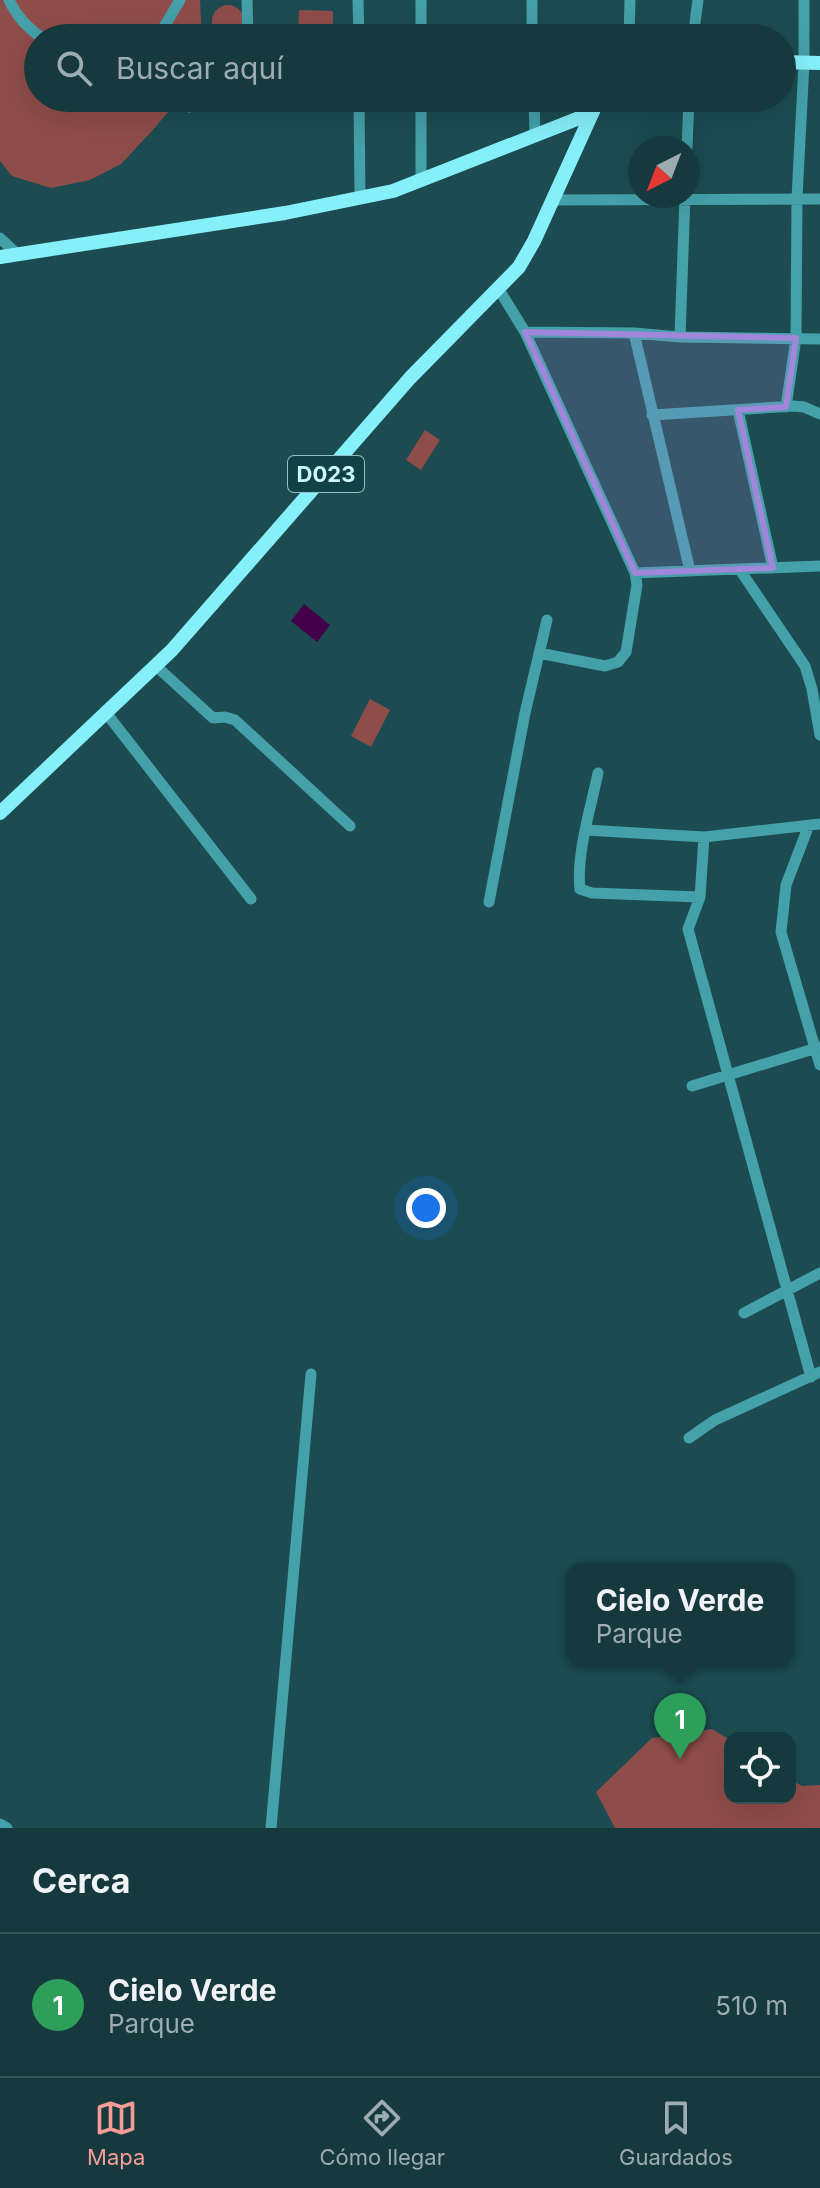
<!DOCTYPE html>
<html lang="es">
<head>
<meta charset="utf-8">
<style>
  body { margin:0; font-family:Inter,sans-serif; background:#1e4044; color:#f1f3f6 }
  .controls { position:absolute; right:24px; bottom:24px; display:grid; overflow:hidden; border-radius:16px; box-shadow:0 8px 32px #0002 }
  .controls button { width:72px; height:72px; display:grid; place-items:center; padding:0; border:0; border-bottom:2px solid #345357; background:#15393d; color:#f1f3f6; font:40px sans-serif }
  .compass { position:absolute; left:628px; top:136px; width:72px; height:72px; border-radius:50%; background:#15393d; box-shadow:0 8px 32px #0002; rotate:222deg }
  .you { position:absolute; left:426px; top:1208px; width:28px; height:28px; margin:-20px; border:6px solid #fff; border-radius:50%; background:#1a73e8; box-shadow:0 0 0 12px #1a73e833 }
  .badge { display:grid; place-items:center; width:52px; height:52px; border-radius:50%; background:#f59c96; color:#fff; font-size:26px; font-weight:700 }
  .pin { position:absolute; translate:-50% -66px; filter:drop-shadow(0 2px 4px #0008) }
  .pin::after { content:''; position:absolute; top:42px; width:28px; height:24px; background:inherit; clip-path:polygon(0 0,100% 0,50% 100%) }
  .popup { position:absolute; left:566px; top:1563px; width:228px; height:104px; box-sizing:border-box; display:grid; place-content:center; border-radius:16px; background:#15393d; filter:drop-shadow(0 2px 6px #0005); font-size:26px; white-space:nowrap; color:#9dacb0 }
  .popup b { font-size:30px; color:#f1f3f6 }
  .popup::after { content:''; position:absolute; left:50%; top:100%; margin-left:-16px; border:16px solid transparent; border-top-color:#15393d }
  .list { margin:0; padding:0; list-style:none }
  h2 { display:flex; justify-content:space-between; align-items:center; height:104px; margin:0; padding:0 32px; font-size:34px }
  h2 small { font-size:26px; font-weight:400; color:#9dacb0 }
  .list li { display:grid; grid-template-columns:52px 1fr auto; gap:24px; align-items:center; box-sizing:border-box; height:144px; padding:0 32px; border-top:2px solid #345357 }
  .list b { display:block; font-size:30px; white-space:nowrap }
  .list p { margin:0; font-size:26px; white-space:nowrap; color:#9dacb0 }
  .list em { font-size:26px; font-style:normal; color:#9dacb0 }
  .icon { flex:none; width:44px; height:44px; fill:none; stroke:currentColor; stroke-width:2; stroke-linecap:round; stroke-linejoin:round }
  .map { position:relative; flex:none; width:820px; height:1828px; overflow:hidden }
  .search { position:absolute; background:#15393d; box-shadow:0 8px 32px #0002; left:24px; right:24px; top:24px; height:88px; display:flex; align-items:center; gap:20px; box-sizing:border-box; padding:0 28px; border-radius:44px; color:#9dacb0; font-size:30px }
  .sheet { height:248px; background:#15393d }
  nav { display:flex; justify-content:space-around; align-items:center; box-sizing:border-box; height:112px; border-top:2px solid #345357; background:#15393d; font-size:22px; color:#9dacb0 }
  nav a { display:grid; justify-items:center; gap:4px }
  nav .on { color:#f59c96 }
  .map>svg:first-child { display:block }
  .green { fill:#8f4d4a }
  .water { fill:#44004b }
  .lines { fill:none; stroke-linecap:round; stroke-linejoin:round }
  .minor { stroke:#44a0a9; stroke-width:11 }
  .major { stroke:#86f0fa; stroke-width:14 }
  .marked { fill:#a087da; fill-opacity:0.2; stroke:#a087da; stroke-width:6; stroke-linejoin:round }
  .labels { text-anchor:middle; stroke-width:7; stroke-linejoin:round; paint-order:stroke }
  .shield { fill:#0f4146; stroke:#94c0c5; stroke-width:2 }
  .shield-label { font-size:22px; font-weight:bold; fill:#cdf7fb }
</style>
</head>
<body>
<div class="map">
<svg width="820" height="1828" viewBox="0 0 820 1828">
  <rect width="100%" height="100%" fill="#1c4c51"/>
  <!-- green -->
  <path class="green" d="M0,0H200L202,38H38V98H173L169,111L152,131L121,164L90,180L51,188L12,176L0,161Z
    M212 21a16 16 0 1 1 32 0a16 16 0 1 1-32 0Z
    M299,10L333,11V37L298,36Z
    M425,430L440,440L421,470L406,460Z
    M370,699L390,710L371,747L351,736Z
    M712,1729L730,1740V1798H790V1779L802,1786L820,1785V1828H615L596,1792L652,1738Z"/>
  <!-- water -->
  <path class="water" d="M304,604L330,625L317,642L291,621Z"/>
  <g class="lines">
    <!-- minor -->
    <path class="minor" d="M9,0C17,17 27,27 42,38
      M247,0L248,38
      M358,0L359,38
      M421,0V38
      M532,0V38
      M152,38L164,27L180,0
      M629,38L630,0
      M693,38L698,0
      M359,98L360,197
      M421,98V181
      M534,98L535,136
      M189,107L191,98
      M687,148L689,98
      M553,200L820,199
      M0,238L17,254
      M498,288L525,332L635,573L637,585L626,652L618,662L605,666L539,653
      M525,332L634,333L680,337L820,339
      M634,333L690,571
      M680,337L685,196
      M786,407L796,338L797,198L804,63V0
      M738,410L773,568
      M652,415L794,406L804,407L820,414
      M740,570L805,666L812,689L820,735
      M635,573L820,566
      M156,666L213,718L225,717L235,720L350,826
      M107,714L251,899
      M598,773C591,807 576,855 580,889L592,893L700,897
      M809,825L786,885L781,932L820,1065
      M586,830L704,837L820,824
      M704,837L700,897L688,929L811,1377
      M489,902L525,713L547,620
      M692,1086L820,1047
      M744,1313L820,1273
      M689,1438L715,1420L820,1372
      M0,1824L7,1828
      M271,1828L311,1374"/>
    <!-- major -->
    <path class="major" d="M782,62L820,63
      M0,257L285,213L393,191L592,113
      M0,813L172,650L410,378L519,267L534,241L599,98"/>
  </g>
  <!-- marked area -->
  <path class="marked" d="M525,332L796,338L786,407L738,410L773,568L635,573Z"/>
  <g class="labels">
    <!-- shield labels -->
    <rect class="shield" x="288" y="456" width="76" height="36" rx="6"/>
    <g class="shield-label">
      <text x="326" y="482">D023</text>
    </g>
  </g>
</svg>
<div class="controls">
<button><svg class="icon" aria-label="locate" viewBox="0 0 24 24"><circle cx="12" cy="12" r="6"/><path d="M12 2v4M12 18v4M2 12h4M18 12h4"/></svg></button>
</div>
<svg class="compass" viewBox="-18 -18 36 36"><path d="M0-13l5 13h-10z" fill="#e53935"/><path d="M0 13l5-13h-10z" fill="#9dacb0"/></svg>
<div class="you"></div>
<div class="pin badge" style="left:680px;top:1759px;background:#2e9e5b">1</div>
<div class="popup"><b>Cielo Verde</b>Parque</div>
<div class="search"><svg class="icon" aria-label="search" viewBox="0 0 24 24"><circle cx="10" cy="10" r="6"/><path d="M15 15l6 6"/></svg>Buscar aquí</div>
</div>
<section class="sheet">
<h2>Cerca<small></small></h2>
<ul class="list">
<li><span class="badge" style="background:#2e9e5b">1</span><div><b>Cielo Verde</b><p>Parque</p></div><em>510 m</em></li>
</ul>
</section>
<nav>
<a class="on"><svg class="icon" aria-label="map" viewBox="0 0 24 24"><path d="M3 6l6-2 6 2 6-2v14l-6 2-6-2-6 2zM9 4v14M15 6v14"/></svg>Mapa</a>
<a><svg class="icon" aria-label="directions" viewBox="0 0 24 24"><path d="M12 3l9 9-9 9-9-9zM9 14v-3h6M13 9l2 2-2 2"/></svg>Cómo llegar</a>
<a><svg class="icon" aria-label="saved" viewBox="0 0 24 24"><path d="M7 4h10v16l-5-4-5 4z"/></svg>Guardados</a>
</nav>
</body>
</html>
